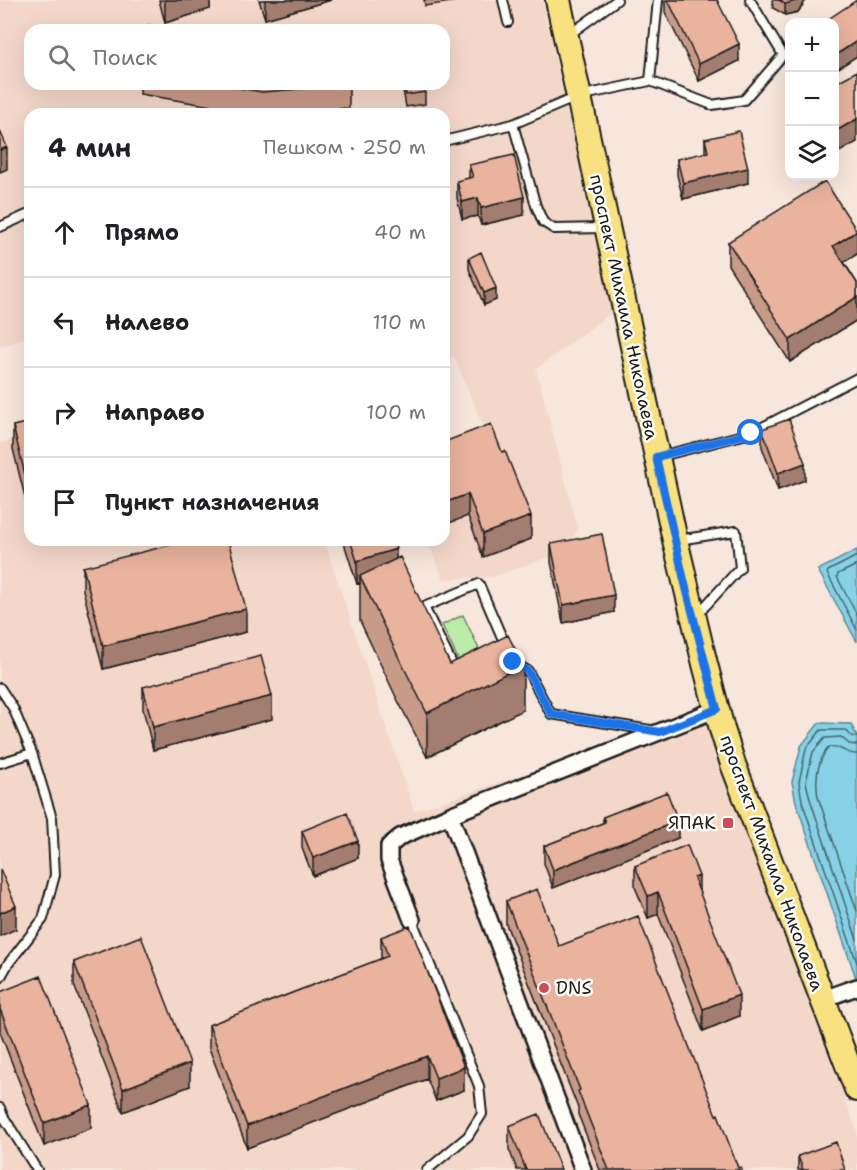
<!DOCTYPE html>
<html lang="ru">
<head>
<meta charset="utf-8">
<style>
  body { margin:0; font-family:"Shantell Sans",sans-serif; background:#f2f2f2; color:#202124 }
  .controls { position:absolute; right:18px; top:18px; display:grid; overflow:hidden; border-radius:12px; box-shadow:0 6px 24px #0002 }
  .controls button { width:54px; height:54px; display:grid; place-items:center; padding:0; border:0; border-bottom:2px solid #e0e0e0; background:#fff; color:#202124; font:30px sans-serif }
  .stop { position:absolute; width:18px; height:18px; margin:-14px; border:4px solid #1a73e8; border-radius:50%; background:#fff }
  .stop.end { background:#1a73e8; border-color:#fff; box-shadow:0 2px 6px #0008 }
  .list { margin:0; padding:0; list-style:none }
  h2 { display:flex; justify-content:space-between; align-items:center; height:78px; margin:0; padding:0 24px; font-size:26px }
  h2 small { font-size:20px; font-weight:400; color:#757577 }
  .list li { display:grid; grid-template-columns:39px 1fr auto; gap:18px; align-items:center; box-sizing:border-box; height:90px; padding:0 24px; border-top:2px solid #e0e0e0 }
  .list b { display:block; font-size:22px; white-space:nowrap }
  .list em { font-size:20px; font-style:normal; color:#757577 }
  .icon { flex:none; width:33px; height:33px; fill:none; stroke:currentColor; stroke-width:2; stroke-linecap:round; stroke-linejoin:round }
  .map { position:relative; flex:none; width:857px; height:1170px; overflow:hidden }
  .search { position:absolute; background:#fff; box-shadow:0 6px 24px #0002; left:24px; top:24px; width:426px; height:66px; display:flex; align-items:center; gap:15px; box-sizing:border-box; padding:0 21px; border-radius:18px; color:#757577; font-size:22px }
  .panel { position:absolute; background:#fff; box-shadow:0 6px 24px #0002; left:24px; top:108px; width:426px; height:438px; border-radius:18px }
  .map>svg:first-child { display:block }
  .built { fill:#f3d7c9; fill-rule:evenodd }
  .green { fill:#bdecaa; stroke:#6c8463; stroke-width:1.5 }
  .water { fill:#86d1e6; stroke:#5c8995; stroke-width:1.5 }
  .lines { fill:none; stroke-linecap:round; stroke-linejoin:round }
  .shore { stroke:#46646d; stroke-width:1.5 }
  .service-casing { stroke:#1c1c1c; stroke-width:12 }
  .minor-casing { stroke:#1c1c1c; stroke-width:20 }
  .primary-casing { stroke:#1c1c1c; stroke-width:28 }
  .service { stroke:#fdfcf7; stroke-width:8 }
  .minor { stroke:#fdfcf7; stroke-width:15 }
  .primary { stroke:#f8e181; stroke-width:24 }
  .wall { fill:#c89a88; stroke:#1c1c1c; stroke-width:1.5 }
  .shaded-wall { fill:#a37d6f; stroke:#1c1c1c; stroke-width:1.5 }
  .building { fill:#e9b39e; stroke:#1c1c1c; stroke-width:1.5 }
  .route { stroke:#1a73e8; stroke-width:8 }
  .poi-dot { fill:#d1495b; stroke:#fdfcf7; stroke-width:2 }
  .labels { text-anchor:middle; stroke-width:5; stroke-linejoin:round; paint-order:stroke }
  .street-label { font-size:18px; fill:#1c1c1c; stroke:#fdfcf7 }
  .poi-label { font-size:18px; fill:#1c1c1c; stroke:#fdfcf7; text-anchor:end }
</style>
</head>
<body>
<div class="map">
<svg width="857" height="1170" viewBox="0 0 857 1170">
  <rect width="100%" height="100%" fill="#f7e6dc"/>
  <filter id="ink" filterUnits="userSpaceOnUse"><feTurbulence type="fractalNoise" baseFrequency=".0167" numOctaves="2"/><feDisplacementMap in="SourceGraphic" scale="12" xChannelSelector="R" yChannelSelector="G"/><feConvolveMatrix kernelMatrix="1 2 1 2 8 2 1 2 1" color-interpolation-filters="sRGB"/></filter>
  <g filter="url(#ink)">
    <!-- built -->
    <path class="built" d="M0,0H542L612,312L536,369L578,529L566,551L492,577L443,579L427,540H444V454L487,436L454,356L444,359V114H30V336L0,347ZM30,30H444V84H30Z
      M30,437V540H324L414,811L703,714L857,1132V1170H0V443Z"/>
    <!-- green -->
    <path class="green" d="M463,615L484,660L463,670L442,625Z"/>
    <!-- water -->
    <path class="water" d="M857,550V642L818,570Z
      M819,723L851,724L857,737V981L796,802L792,782L801,746Z"/>
    <g class="lines">
      <!-- shore -->
      <path class="shore" d="M857,556L828,571L827,573L857,630
        M857,565L838,574L837,577L857,615
        M857,737L851,736L846,730H821L806,749L799,782L802,801L857,963
        M857,745L849,744L841,737L825,738L813,752L806,782L810,799L857,940
        M857,754C844,754 841,745 829,747C817,761 815,779 818,797L857,911"/>
      <defs>
        <path id="service" d="M503,0L508,22
          M570,34L617,0
          M650,81L658,0
          M444,141L513,124
          M0,227L29,214
          M603,228L554,229L543,222L536,206L513,124L579,96L650,81L712,105L744,100L783,55L750,0
          M661,456L751,433L857,378
          M678,540L736,531L740,568L697,615
          M514,663L528,671L551,714L656,731
          M455,670L424,607L479,584L506,647
          M0,688L13,708L32,753L52,818L55,875L43,919L8,964L0,978
          M0,763L32,753
          M412,920L479,1086L482,1114L468,1136L427,1170
          M0,1108L3,1116L37,1170"/>
        <path id="minor" d="M450,815L583,1170
          M412,920L389,860V846L400,837L450,815L717,709
          M823,999L857,987"/>
        <path id="primary" d="M558,0L675,540L705,664L722,729L733,764L857,1089"/>
      </defs>
      <!-- service casing -->
      <use href="#service" class="service-casing"/>
      <!-- minor casing -->
      <use href="#minor" class="minor-casing"/>
      <!-- primary casing -->
      <use href="#primary" class="primary-casing"/>
      <!-- service -->
      <use href="#service" class="service"/>
      <!-- minor -->
      <use href="#minor" class="minor"/>
      <!-- primary -->
      <use href="#primary" class="primary"/>
    </g>
    <!-- wall -->
    <path class="wall" d="M159,0H210V9L165,23Z
      M259,0H331L265,19Z
      M424,0H464L425,6Z
      M665,0H717L739,61L699,81L665,12Z
      M772,0H806L798,12L785,15L773,8Z
      M140,84H349V108L259,114L140,94Z
      M402,84H424L425,92V104L406,107Z
      M705,139L748,183L683,199L677,175V159L705,153Z
      M469,165L524,215L481,225L478,216L462,219L457,198V181L469,178Z
      M728,242L857,254L844,262L857,283V320L790,362L728,265Z
      M469,258L496,300L484,305L469,269Z
      M30,422V517L13,449V426Z
      M762,429L805,480L778,490L762,447Z
      M444,442L502,452L531,539L483,557L468,516Z
      M343,540H393L396,559L450,664L523,710L427,757L397,699L360,621V583L357,584Z
      M551,544L614,612L563,623L551,562Z
      M83,567L246,632L103,669L83,590Z
      M143,687L272,719L153,750L143,709Z
      M603,817L678,838L553,888L544,863V846L603,823Z
      M302,831L358,858L313,876L302,848Z
      M635,866L699,892L739,1016L703,1031L658,914L648,918L635,887Z
      M506,901L559,946L716,1115L738,1168L742,1170H600L578,1114V1108L506,924Z
      M381,937L464,1090L436,1101L427,1079L247,1148L209,1048V1025L381,959Z
      M74,962L190,1086L123,1112L74,985Z
      M0,992L91,1128L44,1146L0,1032Z
      M509,1126L561,1170H517L509,1149Z
      M798,1156L845,1170H798Z"/>
    <!-- shaded-wall -->
    <path class="shaded-wall" d="M165,0H210V9L165,23Z
      M265,0H331L265,19Z
      M799,0H806L798,12L785,15V4Z
      M857,41V56L834,71V56Z
      M739,44V61L699,81V64Z
      M857,119V142L834,155V132Z
      M7,147V169L0,172V150Z
      M748,168V183L683,199V183Z
      M524,197V215L481,225V208Z
      M478,198V216L462,219V202Z
      M857,231V254L833,269V246Z
      M496,288V300L484,305V293Z
      M857,297V320L790,362V340Z
      M805,463V480L778,490V473Z
      M468,494V516L444,525V503Z
      M531,516V539L483,557V534Z
      M36,540H48L36,543Z
      M396,549V572L360,576V583L357,584V561Z
      M614,595V612L563,623V605Z
      M246,609V632L103,669V646Z
      M523,665V710L427,757V713Z
      M272,696V719L153,750V727Z
      M678,821V838L553,888V870Z
      M358,841V858L313,876V858Z
      M699,876V897L694,878Z
      M658,892V914L648,918V896Z
      M16,906V929L0,936V913Z
      M739,995V1016L703,1031V1009Z
      M427,1056V1079L247,1148V1126Z
      M190,1063V1086L123,1112V1089Z
      M464,1067V1090L436,1101V1078Z
      M91,1105V1128L44,1146V1123Z"/>
    <!-- building -->
    <path class="building" d="M668,0H717L739,44L699,64Z
      M779,0H799L785,4Z
      M857,0V41L834,56V22H824Z
      M148,25L179,30H147Z
      M857,71V119L834,132V84Z
      M217,84H349V85L262,92Z
      M404,84H424L425,92L406,95Z
      M0,131L7,147L0,150Z
      M739,131L748,168L683,183L677,159L708,152L705,139Z
      M514,155L524,197L481,208L478,198L462,202L457,181L473,177L469,165Z
      M825,181L857,231L833,246L857,283V297L790,340L728,242Z
      M481,252L496,288L484,293L469,258Z
      M789,419L805,463L778,473L762,429Z
      M30,422V495L13,426Z
      M491,424L502,452L505,451L531,516L483,534L468,494L444,503V442Z
      M602,534L614,595L563,605L551,544Z
      M190,540H228L246,609L103,646L83,567Z
      M350,540H393L396,549L357,561Z
      M400,557L450,664L508,635L523,665L427,713L397,654L360,576Z
      M261,656L272,696L153,727L143,687Z
      M667,792L678,821L553,870L544,846L605,822L603,817Z
      M347,813L358,841L313,858L302,831Z
      M687,845L699,876L694,878L739,995L703,1009L658,892L648,896L635,866Z
      M0,869L16,906L0,913Z
      M537,889L559,946L638,916L716,1115L718,1114L738,1168L741,1167L742,1170H609L578,1091L580,1090L506,901Z
      M410,926L464,1067L436,1078L427,1056L247,1126L209,1025L388,956L381,937Z
      M141,936L190,1063L123,1089L74,962Z
      M41,976L91,1105L44,1123L0,1009V992Z
      M539,1114L561,1170H526L509,1126Z
      M836,1142L845,1170H803L798,1156Z"/>
  </g>
  <g class="lines" filter="url(#ink)">
    <!-- route -->
    <path class="route" d="M513,662L528,671L551,714L660,732L717,709L684,580L656,457L751,433"/>
  </g>
  <!-- markers -->
  <g class="poi-dot">
    <rect x="722" y="817" width="12" height="12" rx="3"/>
    <circle cx="544" cy="988" r="6"/>
  </g>
  <g class="labels">
    <!-- street labels -->
    <g class="street-label">
      <text transform="translate(624 307) rotate(78)" y="6">проспект Михаила Николаева</text>
      <text transform="translate(772 863) rotate(70)" y="6">проспект Михаила Николаева</text>
    </g>
    <!-- poi labels -->
    <g class="poi-label">
      <text x="716" y="829">ЯПАК</text>
      <text x="556" y="994" text-anchor="start">DNS</text>
    </g>
  </g>
</svg>
<div class="controls">
<button>+</button>
<button>−</button>
<button><svg class="icon" aria-label="layers" viewBox="0 0 24 24"><path d="M12 4l9 5-9 5-9-5zM3 14l9 5 9-5"/></svg></button>
</div>
<div class="stop" style="left:751px;top:433px"></div>
<div class="stop end" style="left:513px;top:662px"></div>
<div class="search"><svg class="icon" aria-label="search" viewBox="0 0 24 24"><circle cx="10" cy="10" r="6"/><path d="M15 15l6 6"/></svg>Поиск</div>
<section class="panel">
<h2>4 мин<small>Пешком · 250 m</small></h2>
<ul class="list">
<li><svg class="icon" aria-label="ahead" viewBox="0 0 24 24"><path d="M12 20V5M6 11l6-6 6 6"/></svg><div><b>Прямо</b></div><em>40 m</em></li>
<li><svg class="icon" aria-label="left" viewBox="0 0 24 24"><path d="M17 20v-9H6M10 6l-5 5 5 5"/></svg><div><b>Налево</b></div><em>110 m</em></li>
<li><svg class="icon" aria-label="right" viewBox="0 0 24 24"><path d="M7 20v-9h11M14 6l5 5-5 5"/></svg><div><b>Направо</b></div><em>100 m</em></li>
<li><svg class="icon" aria-label="arrive" viewBox="0 0 24 24"><path d="M6 21V4h12l-3 4 3 4H6"/></svg><div><b>Пункт назначения</b></div></li>
</ul>
</section>
</div>
</body>
</html>
